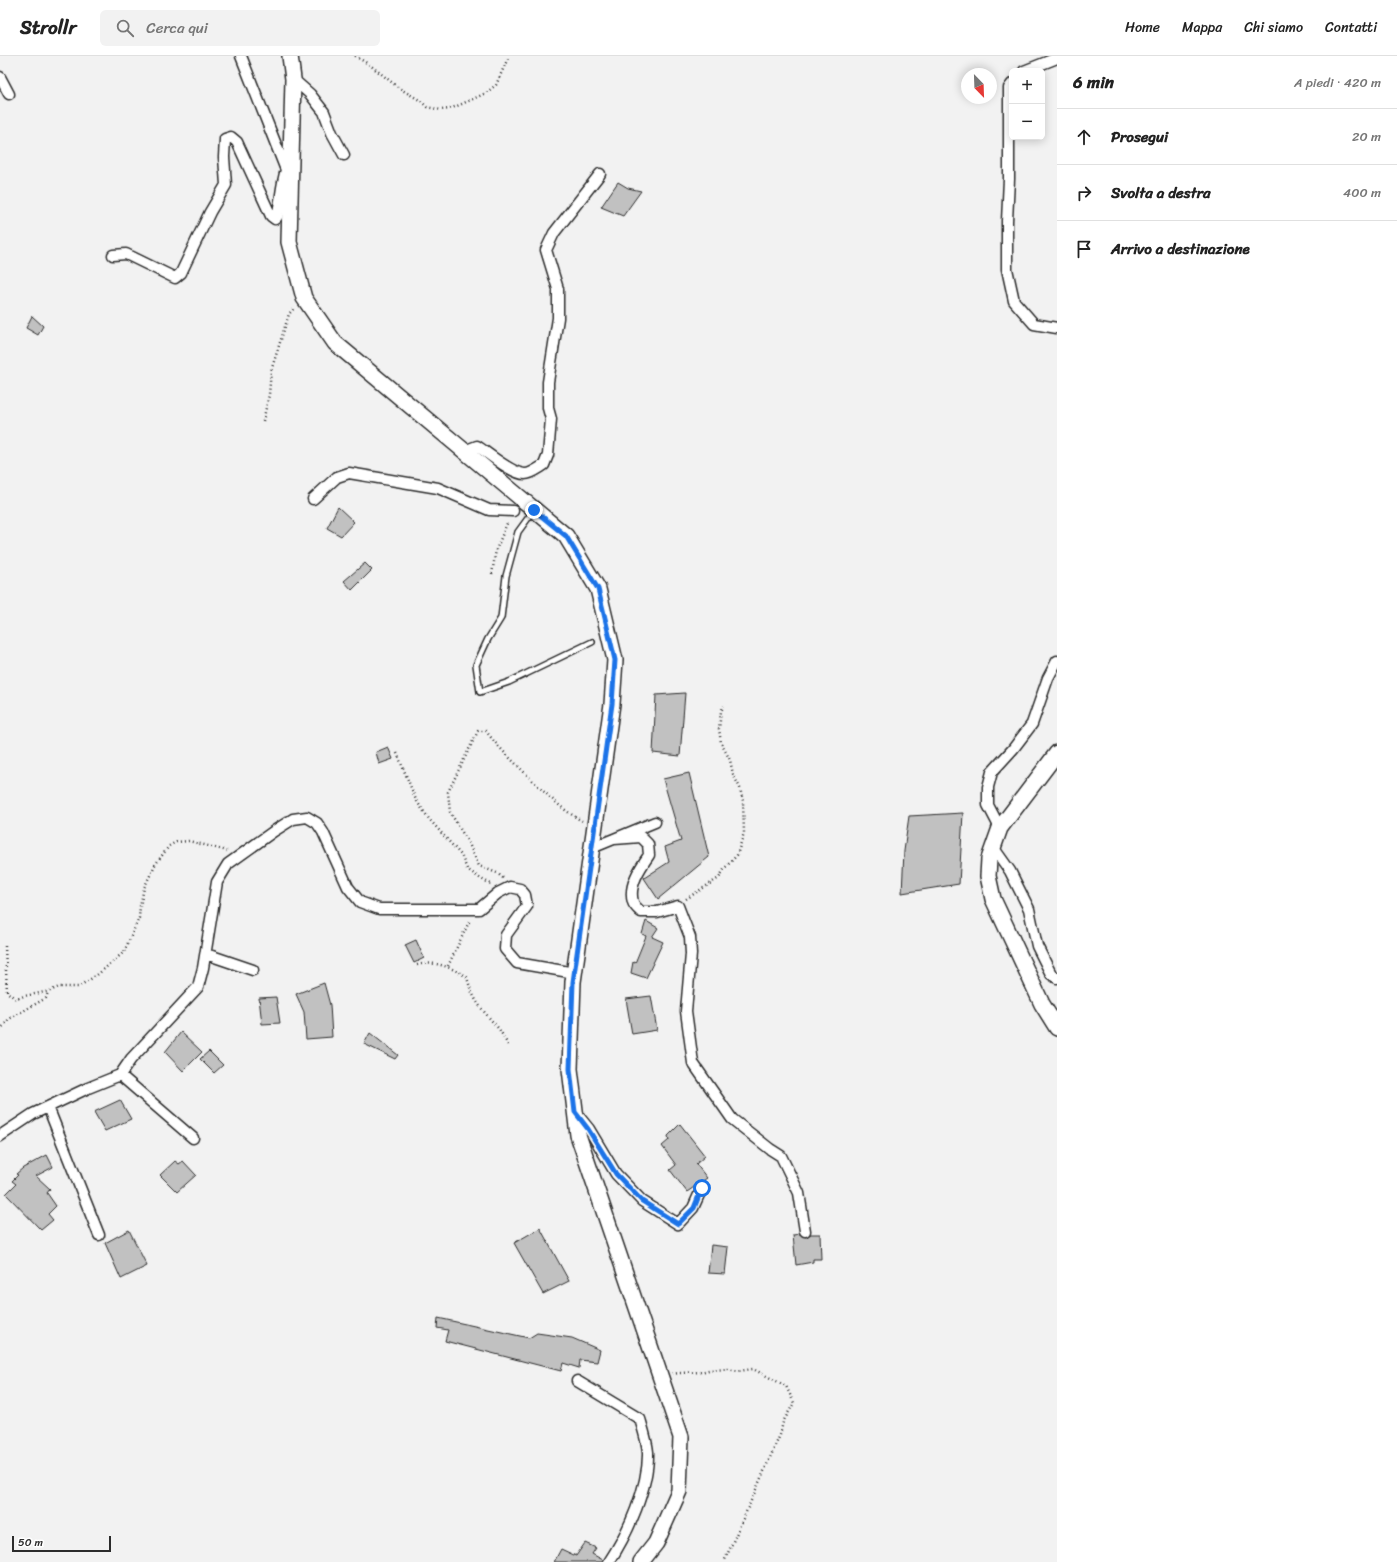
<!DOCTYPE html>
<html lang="it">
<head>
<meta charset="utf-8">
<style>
  body { margin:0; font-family:Sriracha,sans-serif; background:#f2f2f2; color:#222 }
  .controls { position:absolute; right:12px; top:12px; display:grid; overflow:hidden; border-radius:6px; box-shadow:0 2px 10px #0003 }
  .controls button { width:36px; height:36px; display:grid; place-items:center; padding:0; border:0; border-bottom:1px solid #e0e0e0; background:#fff; color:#222; font:20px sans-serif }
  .compass { position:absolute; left:961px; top:12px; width:36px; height:36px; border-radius:50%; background:#fff; box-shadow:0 2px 10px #0003; rotate:157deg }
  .scale { position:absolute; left:12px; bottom:10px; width:99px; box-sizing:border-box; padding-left:4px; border:2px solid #2b2b2b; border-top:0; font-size:11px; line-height:14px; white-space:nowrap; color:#2b2b2b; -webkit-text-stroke:3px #fff; paint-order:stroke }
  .stop { position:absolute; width:12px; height:12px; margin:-9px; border:3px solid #1a73e8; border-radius:50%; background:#fff }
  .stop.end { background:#1a73e8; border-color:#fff; box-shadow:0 1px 4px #0008 }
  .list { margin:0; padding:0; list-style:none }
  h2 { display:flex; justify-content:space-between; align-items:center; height:52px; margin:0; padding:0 16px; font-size:17px }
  h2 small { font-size:13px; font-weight:400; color:#767676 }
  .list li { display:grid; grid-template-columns:26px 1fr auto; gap:12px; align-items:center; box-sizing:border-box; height:56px; padding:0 16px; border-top:1px solid #e0e0e0 }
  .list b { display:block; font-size:15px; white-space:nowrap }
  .list em { font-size:13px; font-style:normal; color:#767676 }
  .icon { flex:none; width:22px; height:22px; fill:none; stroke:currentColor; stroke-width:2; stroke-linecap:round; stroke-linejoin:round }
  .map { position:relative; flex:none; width:1057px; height:1506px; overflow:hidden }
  header { display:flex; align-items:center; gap:24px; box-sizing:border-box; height:56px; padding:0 20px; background:#fff; border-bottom:1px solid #e0e0e0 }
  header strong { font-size:19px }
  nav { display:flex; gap:22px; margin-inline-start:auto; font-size:14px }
  .search { width:280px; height:36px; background:#f2f2f2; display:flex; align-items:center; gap:10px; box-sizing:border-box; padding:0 14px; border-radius:6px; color:#767676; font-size:15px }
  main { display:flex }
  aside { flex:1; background:#fff }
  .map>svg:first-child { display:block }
  .building { fill:#c1c1c1; stroke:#2b2b2b }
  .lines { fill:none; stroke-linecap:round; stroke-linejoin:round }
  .lane-casing { stroke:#2b2b2b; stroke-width:8 }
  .street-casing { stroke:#2b2b2b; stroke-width:13 }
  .secondary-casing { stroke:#2b2b2b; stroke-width:18 }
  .path { stroke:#2b2b2b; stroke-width:2.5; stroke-dasharray:1 3; stroke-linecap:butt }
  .lane { stroke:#fff; stroke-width:5 }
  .street { stroke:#fff; stroke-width:10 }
  .secondary { stroke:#fff; stroke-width:15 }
  .route { stroke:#1a73e8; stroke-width:5 }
</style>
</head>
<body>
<header>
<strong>Strollr</strong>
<div class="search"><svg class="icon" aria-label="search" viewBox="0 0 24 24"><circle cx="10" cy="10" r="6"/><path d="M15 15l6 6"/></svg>Cerca qui</div>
<nav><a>Home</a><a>Mappa</a><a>Chi siamo</a><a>Contatti</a></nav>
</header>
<main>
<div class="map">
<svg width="1057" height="1506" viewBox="0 0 1057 1506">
  <rect width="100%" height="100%" fill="#f2f2f2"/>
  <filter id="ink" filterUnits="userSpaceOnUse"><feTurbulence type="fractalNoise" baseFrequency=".025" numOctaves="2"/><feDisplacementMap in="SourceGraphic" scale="8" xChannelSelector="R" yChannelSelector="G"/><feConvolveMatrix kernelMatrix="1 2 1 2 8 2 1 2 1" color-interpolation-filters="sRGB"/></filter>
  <g filter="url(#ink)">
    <!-- building -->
    <path class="building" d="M618,126L628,132L641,135L623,160L601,151Z
      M32,260L43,270L38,279L26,272Z
      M338,451L354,466L341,480L327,472Z
      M365,507L372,514L352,534L344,525Z
      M685,637L680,700L653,697L656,639Z
      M388,691L393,703L379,708L376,696Z
      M689,717L709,801L658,843L644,822L669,806L665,791L681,785L663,723Z
      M963,757L959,828L902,837L904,795L909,760Z
      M646,865L658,872L652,881L663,886L646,922L631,917L633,906L635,907L646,880L642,878Z
      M416,884L424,902L414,907L405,889Z
      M324,927L330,949L332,981L306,983L304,956L296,938Z
      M651,940L657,974L632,978L626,943Z
      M276,941L280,967L262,968L259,942Z
      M181,976L202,996L183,1015L165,996Z
      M370,977L398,999L395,1003L364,988Z
      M209,995L223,1009L214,1017L200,1003Z
      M120,1044L131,1063L105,1075L94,1056Z
      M680,1068L705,1100L696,1108L707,1122L687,1136L670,1114L676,1109L662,1090L669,1084L668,1080Z
      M47,1099L53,1111L36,1120L50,1133L47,1137L56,1150L48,1158L53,1164L41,1174L6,1138L16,1128L12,1125L18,1119L16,1118L23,1112Z
      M175,1105L179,1108L183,1105L196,1119L177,1136L160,1119Z
      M540,1172L569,1225L543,1238L514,1187Z
      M129,1174L147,1210L121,1223L105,1187Z
      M800,1178L806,1181L811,1178H820L821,1203H813V1206L796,1209L793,1179Z
      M711,1189L728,1191L725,1218L708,1217Z
      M438,1262L529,1282L537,1277L572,1282L600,1294L597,1306L580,1304L579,1312L563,1307L561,1315L445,1285L448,1274L437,1272Z
      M585,1487L596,1492L592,1498L603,1504V1506H554L561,1493L576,1500Z"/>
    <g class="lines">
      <defs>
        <path id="lane" d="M534,454L518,476L506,520L501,562L488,583L476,609L480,636L509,626L592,586"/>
        <path id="street" d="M241,0L288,119
          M1024,15L1057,2
          M0,21L9,38
          M293,23L310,38L324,56L332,77L344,99
          M1012,28L1009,32V123L1007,165V213L1014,245L1034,268L1057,272
          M113,199L126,198L175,222L181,217L210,156L226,129L224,101L225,83L231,81L237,86L271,160L275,163L277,161C281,145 281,129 286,114
          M464,395L477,390C488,397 512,418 525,418C531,418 539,412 544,409L548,399L551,363L548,352V326L558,262V233L546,194L554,177L600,118
          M313,443L337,421L349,417L438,432L489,454L513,455
          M1000,772L988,749V731L992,716L1013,693L1032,668L1048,622L1057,605
          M614,783L641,781L648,788L649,799C640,812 628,830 633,846C634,850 638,853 641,856H657L678,850L690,881L691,898L686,955L693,1007L732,1063L770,1093L781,1100L799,1137L805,1175
          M993,791L1010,815L1029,853L1037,890L1051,918L1057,922
          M592,792L655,766
          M206,898L253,914
          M120,1019L193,1082
          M48,1051L99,1179
          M576,1057L589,1073L616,1118L642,1145L678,1168L693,1152L702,1132
          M0,1080L33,1058L88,1032L120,1019L131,1003L198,931L203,912L217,826L228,808L274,775L293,763L307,761L317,767L323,776L348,831L360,846L379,853H479L498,837L510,831L520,833L525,839L527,850L506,879L505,893L517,907L575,917
          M577,1325L640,1363C643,1373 647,1385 648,1396C649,1431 628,1477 609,1506"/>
        <path id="secondary" d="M290,0L293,23L289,186L304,242L335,287L566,480L598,533L615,604L612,648L573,926L570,1013L578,1079L681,1381L679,1435L656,1487L641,1506
          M1057,697L1000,772L989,803L988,820L993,843L1042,948L1057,972"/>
      </defs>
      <!-- lane casing -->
      <use href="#lane" class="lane-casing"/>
      <!-- street casing -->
      <use href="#street" class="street-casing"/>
      <!-- secondary casing -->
      <use href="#secondary" class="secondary-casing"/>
      <!-- path -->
      <path class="path" d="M355,0L370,9L399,32L421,45L427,51L441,54L450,53L464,47L486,37L496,29L509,0
        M263,365L269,339L271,315L289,258L295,251
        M492,518L496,494L508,465
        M397,697L416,744L429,763L461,799L467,813L481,823L493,829
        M503,822L497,817L479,810L469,788L450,756L448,736L478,675H486C496,689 509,701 521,713C540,732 559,752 582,765
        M686,843L719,822L725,812L737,799L744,777L743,745L740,732L733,718L730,704L721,687L719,673L721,655L724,650
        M5,890L7,936L16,943L24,940L50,935L59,931H78L97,919L124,896L139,862L140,850L144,832L155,809L169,790L176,786L189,785L227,795
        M417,909C436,904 452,912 467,921C473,946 483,954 498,972C502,977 505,984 508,989
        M448,910L470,864
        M0,974L9,963L46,942L48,936
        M672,1318L679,1317L701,1316L709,1314L728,1313L738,1315L753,1313L786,1330L794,1347L783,1366L780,1379L724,1506"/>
      <!-- lane -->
      <use href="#lane" class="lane"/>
      <!-- street -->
      <use href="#street" class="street"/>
      <!-- secondary -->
      <use href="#secondary" class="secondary"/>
    </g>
  </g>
  <g class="lines" filter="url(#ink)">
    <!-- route -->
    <path class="route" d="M534,454L566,480L598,533L615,604L612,648L573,926L570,1013L575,1056L588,1073L616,1118L642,1145L678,1168L694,1152L702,1132"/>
  </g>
</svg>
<div class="controls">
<button>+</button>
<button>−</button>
</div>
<svg class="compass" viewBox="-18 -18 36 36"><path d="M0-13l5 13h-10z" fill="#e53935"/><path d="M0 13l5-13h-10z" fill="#767676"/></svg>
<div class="scale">50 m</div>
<div class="stop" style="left:702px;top:1132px"></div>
<div class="stop end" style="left:534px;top:454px"></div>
</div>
<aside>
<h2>6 min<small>A piedi · 420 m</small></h2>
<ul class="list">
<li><svg class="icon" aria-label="ahead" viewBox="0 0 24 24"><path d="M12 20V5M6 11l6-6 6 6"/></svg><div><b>Prosegui</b></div><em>20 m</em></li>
<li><svg class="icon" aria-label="right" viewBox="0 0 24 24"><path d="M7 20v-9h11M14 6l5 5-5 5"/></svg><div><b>Svolta a destra</b></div><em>400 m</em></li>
<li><svg class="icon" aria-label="arrive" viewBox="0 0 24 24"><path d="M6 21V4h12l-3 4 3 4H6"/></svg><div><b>Arrivo a destinazione</b></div></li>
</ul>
</aside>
</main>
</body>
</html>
